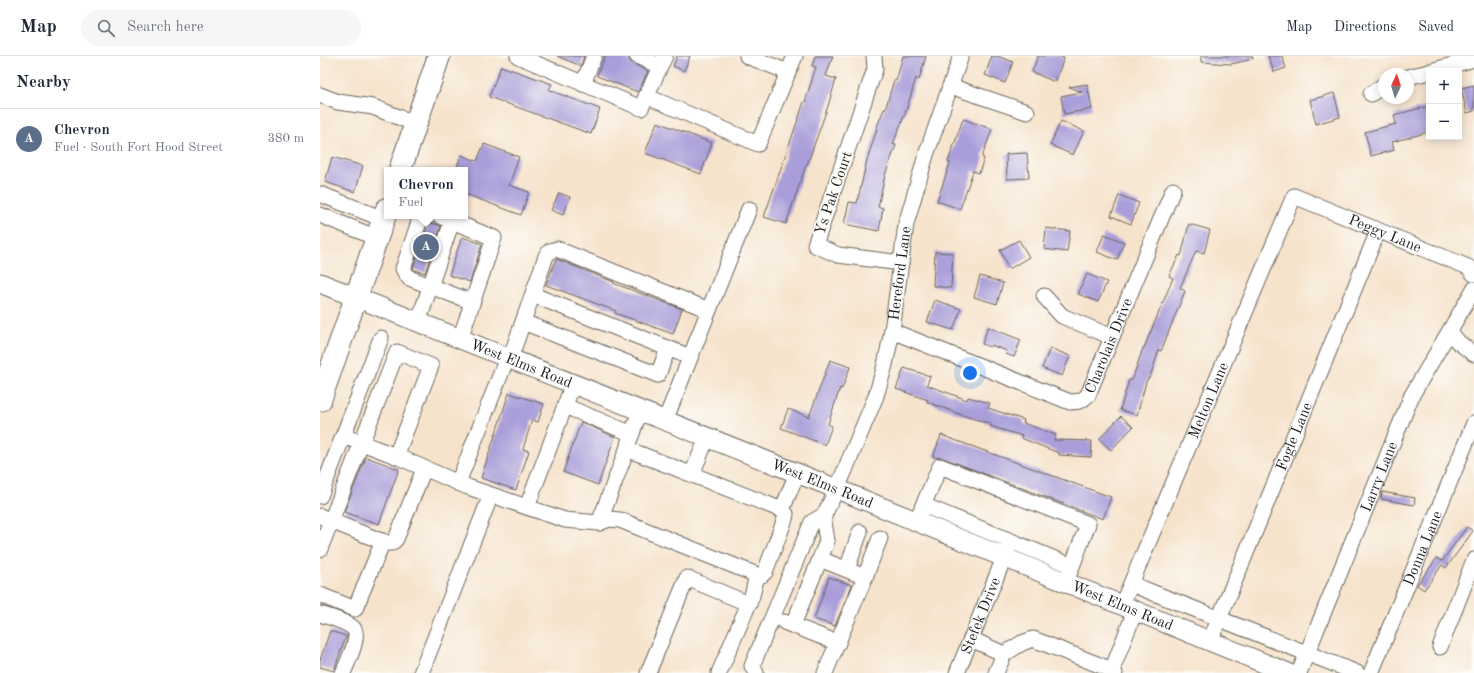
<!DOCTYPE html>
<html lang="en">
<head>
<meta charset="utf-8">
<style>
  body { margin:0; font-family:"Old Standard TT",serif; background:#f6f6f7; color:#1f2937 }
  .controls { position:absolute; right:12px; top:12px; display:grid; overflow:hidden; border-radius:0px; box-shadow:0 2px 10px #0003 }
  .controls button { width:36px; height:36px; display:grid; place-items:center; padding:0; border:0; border-bottom:1px solid #e0e1e3; background:#fff; color:#1f2937; font:20px sans-serif }
  .compass { position:absolute; left:1058px; top:12px; width:36px; height:36px; border-radius:50%; background:#fff; box-shadow:0 2px 10px #0003; rotate:4deg }
  .you { position:absolute; left:650px; top:317px; width:14px; height:14px; margin:-10px; border:3px solid #fff; border-radius:50%; background:#1a73e8; box-shadow:0 0 0 6px #1a73e833 }
  .badge { display:grid; place-items:center; width:26px; height:26px; border-radius:50%; background:#ea580c; color:#fff; font-size:13px; font-weight:700 }
  .pin { position:absolute; translate:-50% -50%; border:2px solid #fff; box-shadow:0 1px 4px #0006 }
  .popup { position:absolute; left:64px; top:111px; width:84px; height:52px; box-sizing:border-box; display:grid; place-content:center; border-radius:0px; background:#fff; filter:drop-shadow(0 1px 3px #0005); font-size:13px; white-space:nowrap; color:#747a83 }
  .popup b { font-size:15px; color:#1f2937 }
  .popup::after { content:''; position:absolute; left:50%; top:100%; margin-left:-8px; border:8px solid transparent; border-top-color:#fff }
  .list { margin:0; padding:0; list-style:none }
  h2 { display:flex; justify-content:space-between; align-items:center; height:52px; margin:0; padding:0 16px; font-size:17px }
  h2 small { font-size:13px; font-weight:400; color:#747a83 }
  .list li { display:grid; grid-template-columns:26px 1fr auto; gap:12px; align-items:center; box-sizing:border-box; height:60px; padding:0 16px; border-top:1px solid #e0e1e3 }
  .list b { display:block; font-size:15px; white-space:nowrap }
  .list p { margin:0; font-size:13px; white-space:nowrap; color:#747a83 }
  .list em { font-size:13px; font-style:normal; color:#747a83 }
  .icon { flex:none; width:22px; height:22px; fill:none; stroke:currentColor; stroke-width:2; stroke-linecap:round; stroke-linejoin:round }
  .map { position:relative; flex:none; width:1154px; height:617px; overflow:hidden }
  header { display:flex; align-items:center; gap:24px; box-sizing:border-box; height:56px; padding:0 20px; background:#fff; border-bottom:1px solid #e0e1e3 }
  header strong { font-size:19px }
  nav { display:flex; gap:22px; margin-inline-start:auto; font-size:14px }
  .search { width:280px; height:36px; background:#f6f6f7; display:flex; align-items:center; gap:10px; box-sizing:border-box; padding:0 14px; border-radius:22px; color:#747a83; font-size:15px }
  main { display:flex }
  aside { flex:1; background:#fff }
  .map>svg:first-child { display:block }
  .building { fill:#a99ed9 }
  .lines { fill:none; stroke-linecap:round; stroke-linejoin:round }
  .minor-casing { stroke:#68625a; stroke-width:17 }
  .major-casing { stroke:#68625a; stroke-width:21 }
  .highway-casing { stroke:#68625a; stroke-width:24 }
  .minor { stroke:#fff; stroke-width:15 }
  .major { stroke:#fff; stroke-width:19 }
  .highway { stroke:#fff; stroke-width:22 }
  .labels { text-anchor:middle; stroke-width:3.5; stroke-linejoin:round; paint-order:stroke }
  .street-label { font-size:15px; fill:#1c1c1c; stroke:#fdfcf7 }
</style>
</head>
<body>
<header>
<strong>Map</strong>
<div class="search"><svg class="icon" aria-label="search" viewBox="0 0 24 24"><circle cx="10" cy="10" r="6"/><path d="M15 15l6 6"/></svg>Search here</div>
<nav><a>Map</a><a>Directions</a><a>Saved</a></nav>
</header>
<main>
<aside>
<h2>Nearby<small></small></h2>
<ul class="list">
<li><span class="badge" style="background:#5c6f8a">A</span><div><b>Chevron</b><p>Fuel · South Fort Hood Street</p></div><em>380 m</em></li>
</ul>
</aside>
<div class="map">
<svg width="1154" height="617" viewBox="0 0 1154 617">
  <rect width="100%" height="100%" fill="#fdfcf7"/>
  <filter id="ink" filterUnits="userSpaceOnUse"><feTurbulence type="fractalNoise" baseFrequency=".025" numOctaves="2"/><feDisplacementMap in="SourceGraphic" scale="8" xChannelSelector="R" yChannelSelector="G"/><feConvolveMatrix kernelMatrix="1 2 1 2 8 2 1 2 1" color-interpolation-filters="sRGB"/></filter>
  <filter id="wash" filterUnits="userSpaceOnUse"><feTurbulence type="fractalNoise" baseFrequency=".012" numOctaves="4" result="noise"/><feDisplacementMap in="SourceGraphic" scale="16" xChannelSelector="R" yChannelSelector="G"/><feGaussianBlur stdDeviation="0.9" result="paint"/><feColorMatrix in="noise" values="0 0 0 0 0 0 0 0 0 0 0 0 0 0 0 0 0 1.4 0 .05"/><feComposite in="paint" operator="in"/></filter>
  <g filter="url(#wash)">
    <rect width="100%" height="100%" fill="#f6e3cc"/>
    <g id="blocks">
      <!-- building -->
      <path class="building" d="M237,0H264L261,10Z
        M285,0H308L310,5L313,8L328,15L318,36L277,20Z
        M357,0H370L364,15L353,10Z
        M495,0H513L506,20L516,23L508,50L487,109H486L466,168L444,161L474,75L484,46H485L496,11L492,10Z
        M583,0H606L599,24L596,22L586,55L573,88L576,89L565,119L558,151L563,152L559,175L524,168L529,146L537,147L547,104L557,73H556L564,53L565,54L574,24L576,25Z
        M672,0H677L693,6L685,27L665,19Z
        M718,0H739L744,2L735,26L712,16Z
        M881,0H932L933,3L911,8L881,6Z
        M948,0H962L966,12L954,16Z
        M181,10L232,28L229,34L280,53L271,78L169,41Z
        M767,28L772,53L744,58L741,40L762,36L749,31Z
        M1154,29V55L1147,57L1141,32Z
        M1014,37L1020,61L996,68L990,44Z
        M1109,50V76L1072,86L1074,94L1051,100L1045,76L1076,68L1074,59Z
        M643,63L672,73L662,101L664,102L659,117L653,115L640,153L617,145L630,107L628,106Z
        M741,65L764,75L753,99L730,89Z
        M337,66L392,87L381,118L325,97Z
        M164,88L199,101L189,129L209,136L201,159L145,138V114H136L141,99L157,105Z
        M707,97L709,122L687,123L686,98Z
        M12,101L43,110L35,136L5,126Z
        M239,137L250,141L243,159L231,154Z
        M799,139L819,147L811,168L791,160Z
        M109,166L121,170L105,217L94,214L93,212Z
        M869,168L890,174L884,197L876,195L860,232L865,235L841,295L839,294L830,321H829L826,326L817,359L800,354L809,324H812L823,292H824L853,222L849,220L859,199L861,200Z
        M726,172L750,175L747,196L724,193Z
        M784,178L804,186L797,204L777,196Z
        M142,181L162,188L150,226L129,219Z
        M699,184L709,201L689,213L680,194Z
        M615,196L633,197L631,232L613,230Z
        M236,203L294,226L293,227L362,253L353,278L295,257L296,255L226,229Z
        M767,218L787,226L778,246L758,238Z
        M660,220L683,227L677,248L654,241Z
        M615,244L641,253L633,274L607,266Z
        M668,271L701,284L694,301L686,298L687,295L671,289L670,291L662,288Z
        M730,292L750,300L742,320L722,312Z
        M510,304L530,311L522,333L520,332L508,368L512,370L505,389L461,372L468,353L489,361Z
        M584,312L610,320L607,329L647,344L648,341L670,347L668,352L704,364L703,367L736,379L734,384L772,385L771,401L739,399V397L701,382L702,380L670,370L671,368L642,359L607,346L608,344L576,333Z
        M189,337L224,348L218,366L212,364L203,393L209,395L196,434L161,422Z
        M801,360L813,371L791,394L779,383Z
        M261,366L295,381L278,429L243,416Z
        M621,379L791,441L783,463L623,402L613,401Z
        M46,401L79,413L59,468L24,456Z
        M1062,436L1095,442L1094,449L1061,443Z
        M1147,471L1153,475L1126,512L1122,509L1104,534L1097,529L1117,502L1122,505Z
        M509,521L532,529L515,570L494,563Z
        M10,575L26,580L14,615L0,611V604Z"/>
    </g>
  </g>
  <g filter="url(#ink)">
    <use href="#blocks" fill-opacity="0" stroke="#68625a" stroke-width="1"/>
    <g class="lines">
      <defs>
        <g id="minor">
          <path d="M198,0L321,52L345,0"/>
          <path d="M317,0L340,10"/>
          <path d="M427,0L468,16"/>
          <path d="M554,0L555,13L495,189L518,199L581,207"/>
          <path d="M1111,15L1154,3"/>
          <path d="M1088,21L1109,16"/>
          <path d="M263,28L274,0"/>
          <path d="M630,30L707,56"/>
          <path d="M1051,38L1064,29"/>
          <path d="M0,39L18,46L53,51L96,68"/>
          <path d="M326,40L438,88L475,0"/>
          <path d="M0,138L63,163"/>
          <path d="M0,159L57,182"/>
          <path d="M101,160L83,213L89,222L152,246"/>
          <path d="M132,165L174,182L140,283"/>
          <path d="M213,239L370,301"/>
          <path d="M724,240L742,260L792,281"/>
          <path d="M203,266L338,319L348,292"/>
          <path d="M98,267L132,165L120,160"/>
          <path id="s1" d="M572,275L750,346C758,346 762,345 768,339L853,134"/>
          <path d="M1130,275L1138,286L1154,298"/>
          <path d="M190,303L226,200L230,195L237,193L389,254"/>
          <path d="M245,350L312,378"/>
          <path d="M345,365L429,153"/>
          <path d="M23,380L76,400L148,431L245,464L279,467L289,463L300,464L437,519H442L445,516L465,463L466,458L462,454L477,417"/>
          <path d="M308,388L320,355"/>
          <path d="M372,418L387,382"/>
          <path d="M138,427L187,302"/>
          <path d="M0,440L61,282"/>
          <path d="M603,449L752,510"/>
          <path d="M207,451L253,328"/>
          <path d="M0,460L11,465L77,296L111,310L76,400"/>
          <path d="M596,466L620,410L768,468L746,526"/>
          <path d="M279,467L307,393L462,454"/>
          <path d="M0,493L11,465L66,487H72L76,483L104,413"/>
          <path d="M527,513L540,476"/>
          <path d="M545,521L560,482"/>
          <path d="M811,528L1037,617"/>
          <path d="M0,539L35,553L63,485"/>
          <path id="s2" d="M802,549L974,140L1148,211L1154,218"/>
          <path d="M0,558C9,561 24,565 32,571C42,578 27,607 23,617"/>
          <path d="M464,566L518,587"/>
          <path d="M473,569L500,503"/>
          <path d="M651,583L684,598L676,617"/>
          <path id="s3" d="M890,585L1058,175"/>
          <path d="M1120,591L1154,504"/>
          <path d="M684,598L702,587L713,583L792,614"/>
          <path d="M101,617L171,439"/>
          <path d="M328,617L367,522L429,548"/>
          <path d="M399,617L432,540L437,519"/>
          <path d="M436,617L432,610L492,466L504,459"/>
          <path id="s4" d="M505,617L545,521L500,503L507,485L504,466V459L517,433L556,340L565,309L572,275L586,168L606,99L641,0"/>
          <path id="s5" d="M637,617L688,492"/>
          <path d="M795,617L792,614L815,555"/>
          <path id="s6" d="M979,617L1092,339L1154,233"/>
          <path id="s7" d="M1051,617L1154,367"/>
        </g>
        <g id="major">
          <path id="s8" d="M0,227L517,433L968,617"/>
        </g>
        <path id="highway" d="M80,114L119,0
          M0,344L67,153"/>
      </defs>
      <!-- minor casing -->
      <use href="#minor" class="minor-casing"/>
      <!-- major casing -->
      <use href="#major" class="major-casing"/>
      <!-- highway casing -->
      <use href="#highway" class="highway-casing"/>
      <!-- minor -->
      <use href="#minor" class="minor"/>
      <!-- major -->
      <use href="#major" class="major"/>
      <!-- highway -->
      <use href="#highway" class="highway"/>
    </g>
  </g>
  <g class="labels">
    <!-- street labels -->
    <g class="street-label">
      <text transform="translate(513 137) rotate(-71)" y="5">Ys Pak Court</text>
      <text dy="5" stroke="none"><textPath href="#s2" startOffset="542">Peggy Lane</textPath></text>
      <text dy="5" stroke="none"><textPath href="#s4" startOffset="453">Hereford Lane</textPath></text>
      <text dy="5" stroke="none"><textPath href="#s1" startOffset="265">Charolais Drive</textPath></text>
      <text dy="5" stroke="none"><textPath href="#s8" startOffset="217">West Elms Road</textPath></text>
      <text dy="5" stroke="none"><textPath href="#s2" startOffset="222">Melton Lane</textPath></text>
      <text dy="5" stroke="none"><textPath href="#s3" startOffset="221">Fogle Lane</textPath></text>
      <text dy="5" stroke="none"><textPath href="#s6" startOffset="212">Larry Lane</textPath></text>
      <text dy="5" stroke="none"><textPath href="#s8" startOffset="541">West Elms Road</textPath></text>
      <text dy="5" stroke="none"><textPath href="#s7" startOffset="135">Donna Lane</textPath></text>
      <text dy="5" stroke="none"><textPath href="#s8" startOffset="865">West Elms Road</textPath></text>
      <text dy="5" stroke="none"><textPath href="#s5" startOffset="62">Stefek Drive</textPath></text>
    </g>
  </g>
</svg>
<div class="controls">
<button>+</button>
<button>−</button>
</div>
<svg class="compass" viewBox="-18 -18 36 36"><path d="M0-13l5 13h-10z" fill="#e53935"/><path d="M0 13l5-13h-10z" fill="#747a83"/></svg>
<div class="you"></div>
<div class="pin badge" style="left:106px;top:191px;background:#5c6f8a">A</div>
<div class="popup"><b>Chevron</b>Fuel</div>
</div>
</main>
</body>
</html>
